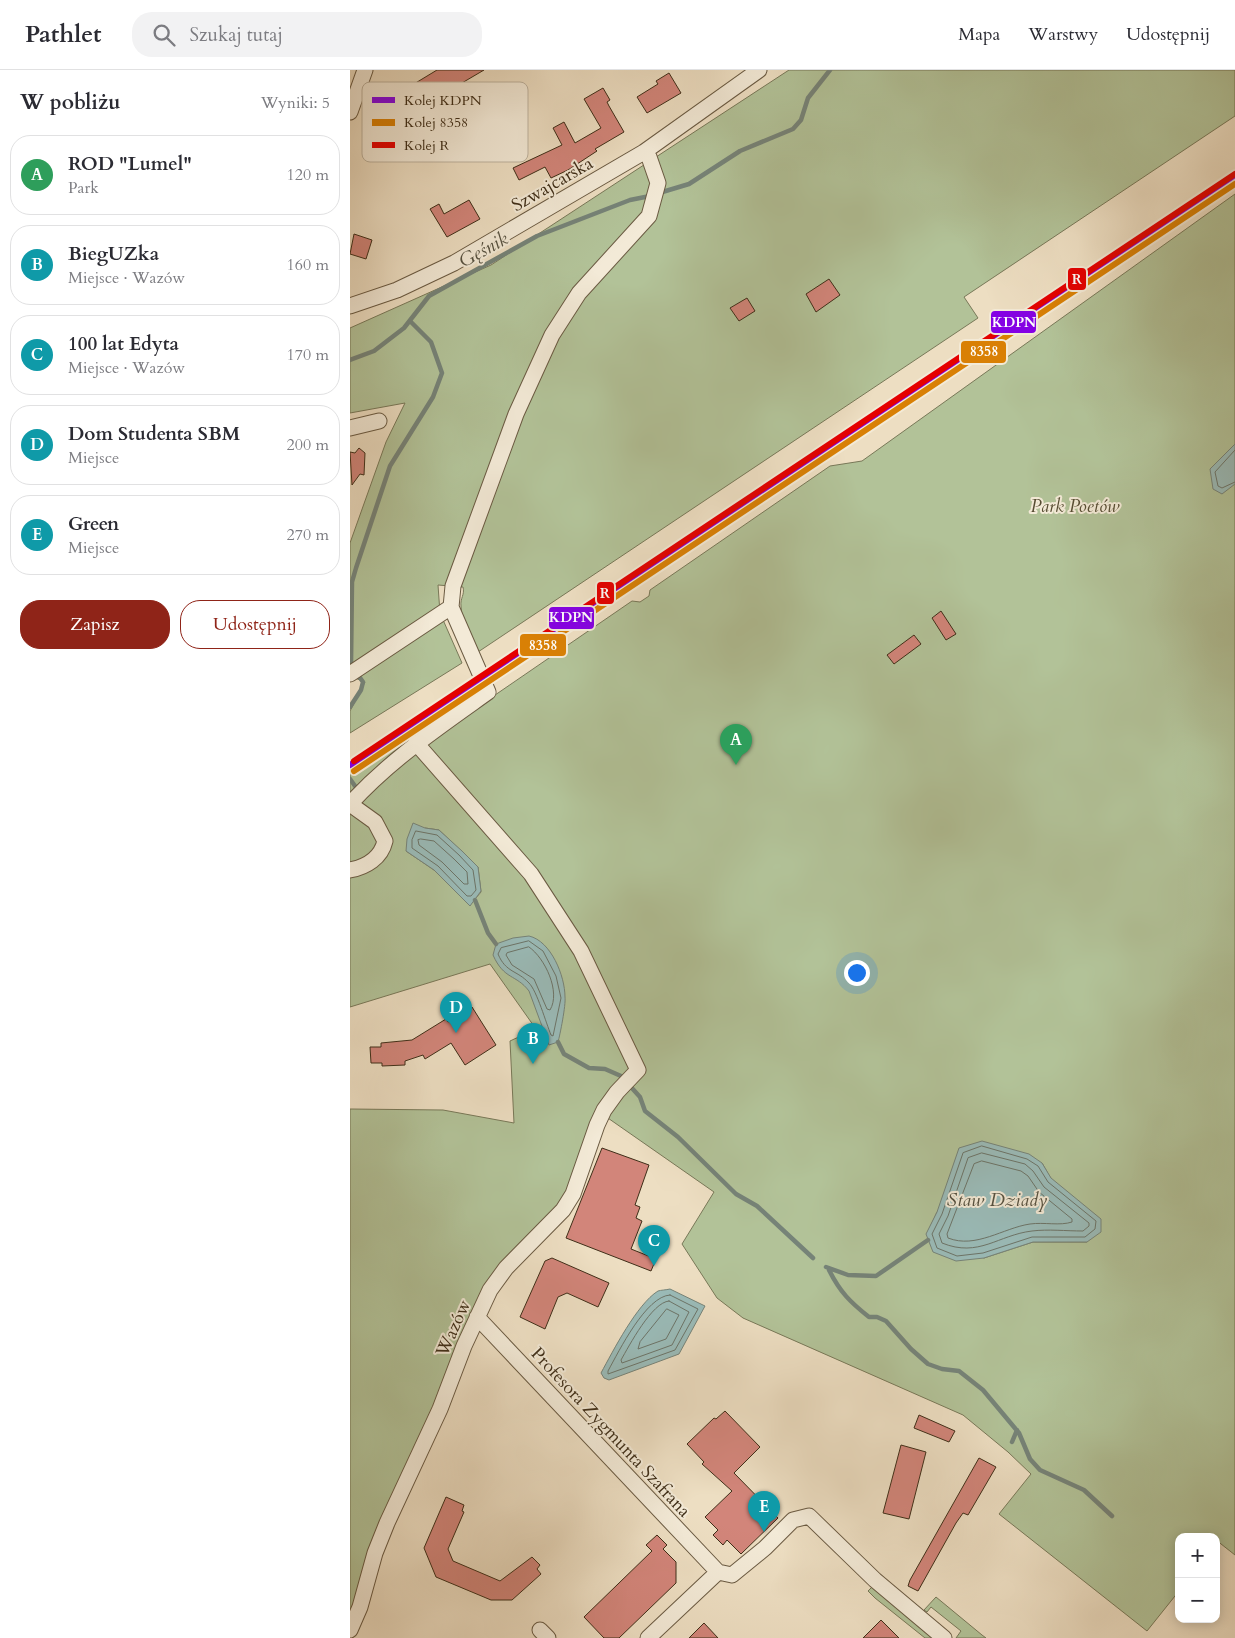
<!DOCTYPE html>
<html lang="pl">
<head>
<meta charset="utf-8">
<style>
  body { margin:0; font-family:Cardo,serif; background:#f2f2f3; color:#2b2b33 }
  .controls { position:absolute; right:15px; bottom:15px; display:grid; overflow:hidden; border-radius:10px; box-shadow:0 2px 12px #0003 }
  .controls button { width:45px; height:45px; display:grid; place-items:center; padding:0; border:0; border-bottom:1px solid #e1e1e2; background:#fff; color:#2b2b33; font:25px sans-serif }
  .you { position:absolute; left:506px; top:902px; width:18px; height:18px; margin:-12px; border:4px solid #fff; border-radius:50%; background:#1a73e8; box-shadow:0 0 0 8px #1a73e833 }
  .badge { display:grid; place-items:center; width:32px; height:32px; border-radius:50%; background:#8f2418; color:#fff; font-size:16px; font-weight:700 }
  .pin { position:absolute; translate:-50% -41px; filter:drop-shadow(0 1px 2px #0008) }
  .pin::after { content:''; position:absolute; top:26px; width:18px; height:15px; background:inherit; clip-path:polygon(0 0,100% 0,50% 100%) }
  .list { margin:0; padding:0; list-style:none }
  h2 { display:flex; justify-content:space-between; align-items:center; height:65px; margin:0; padding:0 20px; font-size:21px }
  h2 small { font-size:16px; font-weight:400; color:#7c7c81 }
  .list li { display:grid; grid-template-columns:32px 1fr auto; gap:15px; align-items:center; box-sizing:border-box; height:80px; margin:0 10px 10px; padding:0 10px; border:1px solid #e1e1e2; border-radius:20px }
  .list b { display:block; font-size:19px; white-space:nowrap }
  .list p { margin:0; font-size:16px; white-space:nowrap; color:#7c7c81 }
  .list em { font-size:16px; font-style:normal; color:#7c7c81 }
  .actions { display:flex; gap:10px; padding:15px 20px }
  .actions a { flex:1; padding:11px 0; border:1px solid #8f2418; border-radius:20px; text-align:center; font-size:18px; color:#8f2418 }
  .actions .main { background:#8f2418; color:#fff }
  .icon { flex:none; width:28px; height:28px; fill:none; stroke:currentColor; stroke-width:2; stroke-linecap:round; stroke-linejoin:round }
  .map { position:relative; flex:none; width:885px; height:1568px; overflow:hidden }
  header { display:flex; align-items:center; gap:30px; box-sizing:border-box; height:70px; padding:0 25px; background:#fff; border-bottom:1px solid #e1e1e2 }
  header strong { font-size:24px }
  nav { display:flex; gap:28px; margin-inline-start:auto; font-size:18px }
  .search { width:350px; height:45px; background:#f2f2f3; display:flex; align-items:center; gap:12px; box-sizing:border-box; padding:0 18px; border-radius:20px; color:#7c7c81; font-size:19px }
  main { display:flex }
  aside { flex:1; background:#fff }
  .map>svg:first-child { display:block }
  .green { fill:#b2c298; stroke:#787858; fill-rule:evenodd }
  .water { fill:#9abbb8; stroke:#768378 }
  .lines { fill:none; stroke-linecap:round; stroke-linejoin:round }
  .shore { stroke:#6c7468; stroke-width:1 }
  .stream { stroke:#768378; stroke-width:4.5 }
  .building { fill:#d2857a; stroke:#3f2e18 }
  .street-casing { stroke:#6a5a42; stroke-width:17 }
  .street { stroke:#f3ead7; stroke-width:15 }
  .rail-1-casing { stroke:#f3ead7; stroke-width:10 }
  .rail-2-casing { stroke:#f3ead7; stroke-width:10 }
  .rail-3-casing { stroke:#f3ead7; stroke-width:10 }
  .rail-1 { stroke:#8500e5; stroke-width:6 }
  .rail-2 { stroke:#d98005; stroke-width:6 }
  .rail-3 { stroke:#e50000; stroke-width:6 }
  .labels { text-anchor:middle; stroke-width:4; stroke-linejoin:round; paint-order:stroke }
  .street-label { font-size:18px; fill:#3f2e18; stroke:#f3ead7 }
  .park-label { font-size:18px; font-style:italic; fill:#564c32; stroke:#f3ead7 }
  .water-label { font-size:19px; font-style:italic; fill:#565140; stroke:#f3ead7 }
  .key { fill:#f3ead7; stroke:#bdb29e; stroke-width:1 }
  .key-label { font-size:14px; fill:#3f2e18 }
  .line-badge { stroke:#f3ead7; stroke-width:2 }
  .badge-label { font-size:14px; text-anchor:middle; font-weight:bold; fill:#fff }
</style>
</head>
<body>
<header>
<strong>Pathlet</strong>
<div class="search"><svg class="icon" aria-label="search" viewBox="0 0 24 24"><circle cx="10" cy="10" r="6"/><path d="M15 15l6 6"/></svg>Szukaj tutaj</div>
<nav><a>Mapa</a><a>Warstwy</a><a>Udostępnij</a></nav>
</header>
<main>
<aside>
<h2>W pobliżu<small>Wyniki: 5</small></h2>
<ul class="list">
<li><span class="badge" style="background:#2e9e5b">A</span><div><b>ROD &quot;Lumel&quot;</b><p>Park</p></div><em>120 m</em></li>
<li><span class="badge" style="background:#0f9aa8">B</span><div><b>BiegUZka</b><p>Miejsce · Wazów</p></div><em>160 m</em></li>
<li><span class="badge" style="background:#0f9aa8">C</span><div><b>100 lat Edyta</b><p>Miejsce · Wazów</p></div><em>170 m</em></li>
<li><span class="badge" style="background:#0f9aa8">D</span><div><b>Dom Studenta SBM</b><p>Miejsce</p></div><em>200 m</em></li>
<li><span class="badge" style="background:#0f9aa8">E</span><div><b>Green</b><p>Miejsce</p></div><em>270 m</em></li>
</ul>
<div class="actions"><a class="main">Zapisz</a><a>Udostępnij</a></div>
</aside>
<div class="map">
<svg width="885" height="1568" viewBox="0 0 885 1568">
  <rect width="100%" height="100%" fill="#eddec2"/>
  <filter id="stains"><feTurbulence type="fractalNoise" baseFrequency=".004" numOctaves="4"/><feColorMatrix values="0 0 0 0 .2 0 0 0 0 .09 0 0 0 0 .02 0 0 0 .5 -.17"/></filter>
  <radialGradient id="worn" r=".72"><stop offset=".6" stop-color="#630" stop-opacity="0"/><stop offset="1" stop-color="#630" stop-opacity=".3"/></radialGradient>
  <!-- green -->
  <path class="green" d="M439,0H885V46L614,227L628,248L128,582C122,568 111,551 111,536C110,528 115,525 113,517L88,515L90,543L112,593L0,663V641L15,612L0,606V473L36,372L55,333L0,343V258L141,195Z
    M885,124V1485L866,1470V1467H829V1521L797,1561L649,1444L681,1404L658,1382L613,1345L393,1248L367,1228L332,1174L364,1122L255,1046L214,1142L139,1218L0,1560V1039L93,1040L164,1053L160,971L186,959L140,894L0,937V741L65,680L282,531L290,532L299,526L300,520L480,396L512,391ZM75,758L89,760L128,797L131,822L120,835L84,800L56,781ZM692,1093L737,1172H683L634,1188L577,1164L587,1142Z
    M60,662L65,671L0,730V704Z
    M522,1517L583,1568H575L525,1528L518,1521Z
    M586,1527L632,1565L636,1568H606L611,1561L581,1537L577,1542L574,1540Z"/>
  <!-- water -->
  <path class="water" d="M885,374V414L872,424L863,419L860,399Z
    M63,753L75,758L89,760L112,781L128,797L131,821L120,836L84,800L56,781L57,769Z
    M179,866C201,871 215,906 215,927C216,935 210,965 208,972L199,975L179,921C166,904 154,910 143,885L146,874L163,868Z
    M632,1071L679,1084L692,1093L701,1108L751,1149V1162L737,1172H683L634,1188L606,1191L583,1182L576,1164L587,1142L609,1078Z
    M320,1219L355,1236L329,1284L259,1310L254,1308L251,1303C263,1281 287,1234 308,1221C311,1220 316,1220 320,1219Z"/>
  <g class="lines">
    <!-- shore -->
    <path class="shore" d="M885,380L865,402L868,416L872,418L885,412
      M66,761L87,765L109,785L123,800L126,820L121,826H117L88,796L62,778V770Z
      M71,769L84,771L104,789L117,802L118,814H114L92,792L69,775L68,770Z
      M179,871L193,881L206,906L211,928L203,966L201,965C196,953 187,921 179,913C167,900 156,903 148,884L151,878Z
      M179,877C195,888 211,922 200,940L197,939L184,909L162,895L156,885L157,883Z
      M632,1076L677,1089L688,1096L698,1112L746,1151L745,1159L735,1167H682L633,1183L607,1186L587,1178L582,1164L592,1144L613,1083Z
      M632,1083L675,1094L683,1101L694,1117L739,1153V1156L733,1161C716,1161 698,1159 682,1161C648,1165 629,1188 592,1173L589,1164L598,1146L618,1088Z
      M632,1091L671,1101L678,1106L689,1122L722,1149V1152C710,1156 694,1152 680,1154C653,1158 626,1179 598,1168L597,1164L624,1094Z
      M320,1225L348,1239L325,1280L258,1304V1301C269,1281 296,1226 320,1225Z
      M319,1231L339,1242L322,1275L272,1293L271,1290C279,1276 302,1232 319,1231Z
      M317,1239L329,1245L316,1269L288,1279L290,1272Z"/>
    <!-- stream -->
    <path class="stream" d="M309,123L339,114L390,81L443,59L451,50L458,28L480,0
      M0,290L24,281L54,258L79,226L187,166L280,130L300,126
      M0,637L11,620L13,612L1,595L2,512L6,498L40,396L83,327L92,303L81,272L60,251
      M0,709L5,716
      M125,830L138,863L146,874
      M208,972L214,984L239,998L255,999L271,1006L290,1027L295,1041L328,1067L386,1124L407,1136L463,1188
      M476,1197L498,1205L526,1206L578,1170
      M479,1200C490,1222 500,1232 519,1247H527L536,1251L561,1279L578,1294L592,1299L609,1301L633,1320L669,1363L680,1389L690,1400L734,1420L762,1446
      M662,1372L667,1360"/>
  </g>
  <!-- building -->
  <path class="building" d="M87,0H134L66,40L54,20Z
    M319,3L331,23L297,43L287,27L308,14L306,11Z
    M253,18L260,30L257,32L259,36L274,62L245,79L247,81L218,100L201,108L195,97L169,110L163,98L212,75L203,58L214,52L225,73L251,58L234,29Z
    M119,130L130,149L97,167L80,139L89,134L94,144Z
    M4,164L22,170L16,189L0,184Z
    M479,209L490,225L466,242L456,224Z
    M397,228L405,241L389,251L380,238Z
    M9,378L15,383L14,405L10,404L2,415L0,382L5,383Z
    M591,541L606,564L596,570L582,548Z
    M564,565L571,574L544,594L537,585Z
    M122,937L146,975L115,995L101,973L75,989L73,985L55,991V995L32,996V993H21L20,977H31V973L62,970L96,949L98,952Z
    M252,1078L299,1095L285,1135L290,1137L286,1148L292,1151L281,1179L306,1189L301,1201L216,1168Z
    M202,1188L259,1213L248,1237L217,1223L208,1227L195,1259L170,1247L195,1191Z
    M375,1341L410,1377L384,1403L428,1448L391,1484L377,1470L373,1475L363,1465L368,1460L355,1447L382,1421L352,1394L354,1392L337,1374L364,1348L366,1349Z
    M569,1345L605,1361L599,1372L564,1358Z
    M551,1375L576,1382L559,1449L533,1443Z
    M629,1388L646,1397L618,1445L613,1443L606,1453L568,1521L558,1516L560,1510Z
    M96,1427L114,1435L112,1441L114,1442L98,1479L103,1491L150,1511L182,1487L190,1495L187,1499L191,1504L162,1530H141L86,1507L74,1478Z
    M307,1465L317,1475L313,1479L326,1492V1513L269,1568H254L234,1547L302,1481L296,1475Z
    M531,1550L549,1568H513Z
    M354,1553L368,1568H339Z"/>
  <g class="lines">
    <defs>
      <path id="street" d="M0,42L15,0
        M0,236L47,220L104,193L294,82L409,0
        M0,358L29,351
        M0,604L101,537
        M0,734C40,690 89,657 138,622L101,537L103,516L166,344L202,265L229,223L299,146L308,113L299,87L294,82
        M0,800C16,797 31,788 35,771L25,752L0,734
        M127,1247L368,1502L382,1505L415,1478L443,1450L459,1446L525,1510L594,1568
        M0,1560L10,1537L25,1483L37,1453L90,1339L114,1276L140,1220L156,1198L213,1140L223,1124L247,1055L254,1040L267,1022L288,1000L231,881L181,804L66,673
        M190,1560L198,1568
        M298,1568L368,1502"/>
    </defs>
    <!-- street casing -->
    <use href="#street" class="street-casing"/>
    <!-- street -->
    <use href="#street" class="street"/>
    <defs>
      <path id="rail-1" d="M0,695L885,105"/>
      <path id="rail-2" d="M4,701L885,114"/>
      <path id="rail-3" d="M4,691L885,104"/>
    </defs>
    <!-- rail-1 casing -->
    <use href="#rail-1" class="rail-1-casing"/>
    <!-- rail-2 casing -->
    <use href="#rail-2" class="rail-2-casing"/>
    <!-- rail-3 casing -->
    <use href="#rail-3" class="rail-3-casing"/>
    <!-- rail-1 -->
    <use href="#rail-1" class="rail-1"/>
    <!-- rail-2 -->
    <use href="#rail-2" class="rail-2"/>
    <!-- rail-3 -->
    <use href="#rail-3" class="rail-3"/>
  </g>
  <g class="labels">
    <!-- street labels -->
    <g class="street-label">
      <text transform="translate(202 114) rotate(-30)" y="6">Szwajcarska</text>
      <text transform="translate(103 1258) rotate(-66)" y="6">Wazów</text>
      <text transform="translate(261 1362) rotate(47)" y="6">Profesora Zygmunta Szafrana</text>
    </g>
    <!-- park labels -->
    <g class="park-label">
      <text x="725" y="442">Park Poetów</text>
    </g>
    <!-- water labels -->
    <g class="water-label">
      <text transform="translate(133 179) rotate(-29)" y="7">Gęśnik</text>
      <text x="647" y="1136">Staw Dziady</text>
    </g>
  </g>
  <!-- legend -->
  <rect x="12" y="12" width="166" height="80" rx="8" class="key"/>
  <rect x="22" y="27" width="23" height="6" fill="#8500e5"/>
  <rect x="22" y="49" width="23" height="7" fill="#d98005"/>
  <rect x="22" y="72" width="23" height="6" fill="#e50000"/>
  <g class="key-label">
    <text x="54" y="35">Kolej KDPN</text>
    <text x="54" y="57">Kolej 8358</text>
    <text x="54" y="80">Kolej R</text>
  </g>
  <g class="line-badge">
    <rect x="717" y="197" width="20" height="24" rx="5" fill="#e50000"/>
    <rect x="640" y="240" width="47" height="24" rx="5" fill="#8500e5"/>
    <rect x="610" y="270" width="47" height="24" rx="5" fill="#d98005"/>
    <rect x="246" y="511" width="19" height="24" rx="5" fill="#e50000"/>
    <rect x="198" y="536" width="47" height="24" rx="5" fill="#8500e5"/>
    <rect x="169" y="563" width="48" height="24" rx="5" fill="#d98005"/>
  </g>
  <g class="badge-label">
    <text x="727" y="214">R</text>
    <text x="664" y="257">KDPN</text>
    <text x="634" y="286">8358</text>
    <text x="255" y="528">R</text>
    <text x="221" y="552">KDPN</text>
    <text x="193" y="580">8358</text>
  </g>
  <rect width="100%" height="100%" filter="url(#stains)"/>
  <rect width="100%" height="100%" fill="url(#worn)"/>
</svg>
<div class="controls">
<button>+</button>
<button>−</button>
</div>
<div class="you"></div>
<div class="pin badge" style="left:386px;top:695px;background:#2e9e5b">A</div>
<div class="pin badge" style="left:183px;top:994px;background:#0f9aa8">B</div>
<div class="pin badge" style="left:304px;top:1196px;background:#0f9aa8">C</div>
<div class="pin badge" style="left:106px;top:963px;background:#0f9aa8">D</div>
<div class="pin badge" style="left:414px;top:1462px;background:#0f9aa8">E</div>
</div>
</main>
</body>
</html>
